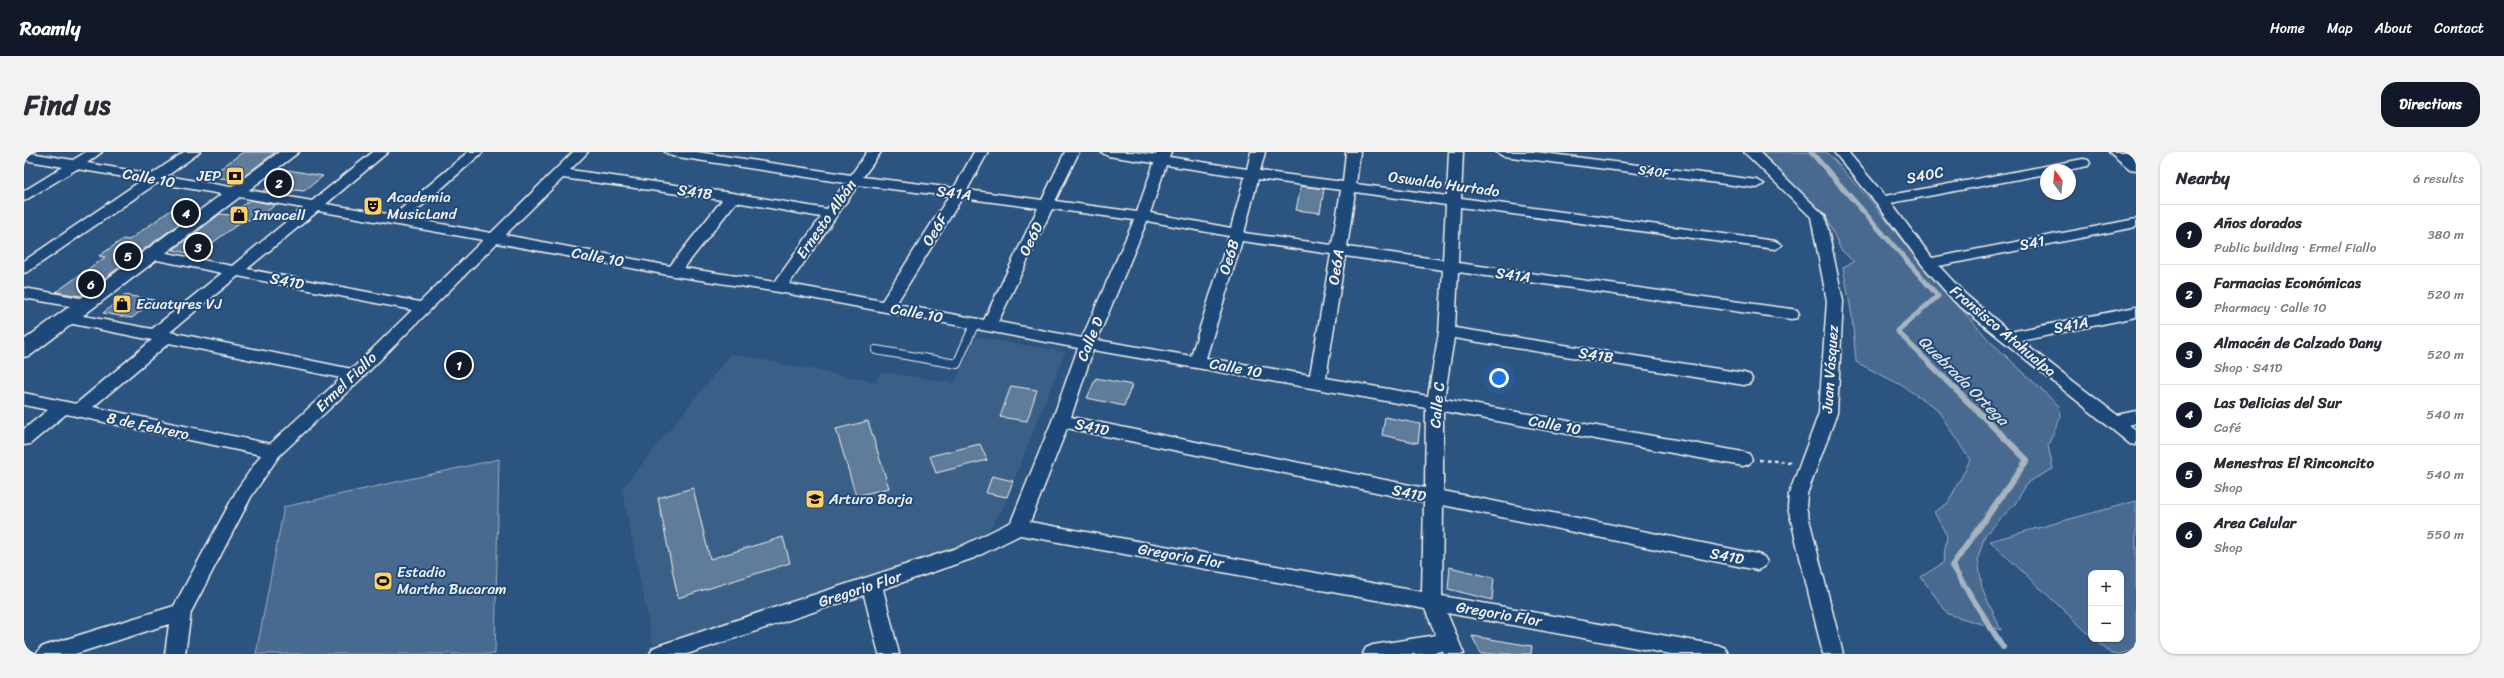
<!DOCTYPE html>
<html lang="en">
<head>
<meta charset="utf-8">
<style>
  body { margin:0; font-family:Sriracha,sans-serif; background:#f2f2f3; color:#2b2b33 }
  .controls { position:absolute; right:12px; bottom:12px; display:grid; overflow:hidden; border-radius:8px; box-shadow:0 1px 3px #0004 }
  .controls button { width:36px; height:36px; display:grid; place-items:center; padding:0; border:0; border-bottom:1px solid #e1e1e2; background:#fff; color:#2b2b33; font:20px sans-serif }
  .compass { position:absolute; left:2016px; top:12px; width:36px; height:36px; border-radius:50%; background:#fff; box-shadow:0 1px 3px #0004; rotate:345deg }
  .you { position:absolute; left:1475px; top:226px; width:14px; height:14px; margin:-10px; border:3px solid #fff; border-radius:50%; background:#1a73e8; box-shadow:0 0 0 6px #1a73e833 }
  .badge { display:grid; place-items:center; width:26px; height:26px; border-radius:50%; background:#111827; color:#fff; font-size:13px; font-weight:700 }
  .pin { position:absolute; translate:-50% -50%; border:2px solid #fff; box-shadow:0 1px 4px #0006 }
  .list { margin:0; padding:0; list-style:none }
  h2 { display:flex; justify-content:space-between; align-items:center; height:52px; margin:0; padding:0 16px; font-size:17px }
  h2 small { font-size:13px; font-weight:400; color:#7c7c81 }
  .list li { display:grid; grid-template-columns:26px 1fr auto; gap:12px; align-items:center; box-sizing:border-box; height:60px; padding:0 16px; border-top:1px solid #e1e1e2 }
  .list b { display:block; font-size:15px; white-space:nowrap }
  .list p { margin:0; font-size:13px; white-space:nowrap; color:#7c7c81 }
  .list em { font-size:13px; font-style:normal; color:#7c7c81 }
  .map { position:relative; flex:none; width:2112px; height:502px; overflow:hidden; border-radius:16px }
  header { display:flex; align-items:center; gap:24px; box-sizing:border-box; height:56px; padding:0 20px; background:#111827; color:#fff }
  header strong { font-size:19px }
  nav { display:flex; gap:22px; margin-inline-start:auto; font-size:14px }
  .intro { display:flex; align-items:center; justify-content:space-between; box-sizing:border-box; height:96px; padding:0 24px }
  h1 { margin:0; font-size:28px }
  .button { padding:10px 18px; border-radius:16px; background:#111827; color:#fff; font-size:14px; font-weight:700 }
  main { display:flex; gap:24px; padding:0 24px }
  aside { flex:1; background:#fff; border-radius:16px; box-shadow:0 1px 3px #0004 }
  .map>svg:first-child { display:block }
  .built { fill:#3b6088 }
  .green { fill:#496b90; stroke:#9eaebc }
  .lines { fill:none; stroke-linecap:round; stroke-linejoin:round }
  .stream-far1 { stroke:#a7b4c0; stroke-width:5 }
  .stream { stroke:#a7b4c0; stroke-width:6 }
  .building { fill:#5e7b9a; stroke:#f4f1e8 }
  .lane-casing { stroke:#f4f1e8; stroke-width:10 }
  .street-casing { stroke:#f4f1e8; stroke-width:3 }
  .secondary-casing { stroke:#f4f1e8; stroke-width:3 }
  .primary-casing { stroke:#f4f1e8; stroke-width:3 }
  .path { stroke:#f4f1e8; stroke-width:2.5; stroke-dasharray:3.5 3.5; stroke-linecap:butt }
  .lane { stroke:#1f4a7a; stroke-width:8 }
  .street { fill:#1f4a7a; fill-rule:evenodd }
  .secondary { fill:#1f4a7a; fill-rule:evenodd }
  .primary { fill:#1f4a7a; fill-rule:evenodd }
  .labels { text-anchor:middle; stroke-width:4; stroke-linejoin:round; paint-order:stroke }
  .far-street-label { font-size:13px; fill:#f4f1e8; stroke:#1f4a7a }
  .street-label { font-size:15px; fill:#f4f1e8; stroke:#1f4a7a }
  .poi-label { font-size:15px; fill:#f4f1e8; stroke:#1f4a7a; text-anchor:start }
  .water-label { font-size:16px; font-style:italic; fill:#dadddb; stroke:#1f4a7a }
</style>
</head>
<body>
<header>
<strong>Roamly</strong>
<nav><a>Home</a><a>Map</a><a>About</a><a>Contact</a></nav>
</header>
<div class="intro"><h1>Find us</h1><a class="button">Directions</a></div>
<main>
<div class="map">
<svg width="2112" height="502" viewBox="0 0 2112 502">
  <rect width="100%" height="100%" fill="#2c5481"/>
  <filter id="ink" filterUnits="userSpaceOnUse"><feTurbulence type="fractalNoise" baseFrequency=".025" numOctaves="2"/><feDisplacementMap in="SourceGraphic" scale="8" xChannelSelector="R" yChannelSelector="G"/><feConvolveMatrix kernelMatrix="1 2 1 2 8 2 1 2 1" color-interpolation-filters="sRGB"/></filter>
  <g filter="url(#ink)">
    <!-- built -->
    <path class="built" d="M952,185L1041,200L978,358L965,377L951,390L928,400L629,492L598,337L707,202L852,230L857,220L931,231Z"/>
    <!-- green -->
    <path class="green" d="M1735,0H1803L1847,49L1896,111L1967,190L2035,254L2037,264L2024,293L2029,317L2004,330L1991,352L1961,383L1954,406L1958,436L1977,478L1924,462L1897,425L1919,411L1923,384L1910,360L1924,351L1946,308L1913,257L1877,233L1832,210L1828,164L1819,115L1830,110L1817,98L1801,63Z
      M475,307L471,502H232L260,355Z
      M2112,349V497L2096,502H2087L2071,487H2097V421H2067V484L1966,389Z"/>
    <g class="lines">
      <!-- stream-far1 -->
      <path class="stream-far1" d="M1787,0L1914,144L1873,179L1918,224"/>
      <!-- stream -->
      <path class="stream" d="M1917,223L2003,308L1928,414L1979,495"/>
    </g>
    <!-- building -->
    <path class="building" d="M219,0H251L218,26L208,28L186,24Z
      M264,18L299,24L280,39L271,38L264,43L239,39Z
      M1277,34L1300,37L1296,61L1272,58Z
      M226,48L251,53L231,69L221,67L172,103L149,98L196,62L207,63Z
      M151,55L174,58L56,144L32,140L81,105L75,104L99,87L105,88Z
      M101,143L130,148L108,166L79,161Z
      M1072,226L1108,233L1100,254L1063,246Z
      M987,234L1013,238L1003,269L976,265Z
      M1361,265L1396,272L1394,291L1358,283Z
      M844,269L865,336L832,344L812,277Z
      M956,292L963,308L912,321L906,304Z
      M968,324L989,329L983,345L962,341Z
      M669,336L686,407L759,385L766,411L654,446L634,346Z
      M1426,415L1470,426L1468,448L1424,437Z
      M1448,484L1508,494L1507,502H1457Z"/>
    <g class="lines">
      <defs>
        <path id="lane" d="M852,198L933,212L951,171"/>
        <path id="street" d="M0,0L49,8L62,0H78L63,11L128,22L160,0H176L143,24L288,49L349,0H364L302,52L370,63L444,0H459L384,66L467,81L549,0H564L546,18L708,41L803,57L821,31L648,4L641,0H673L827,23L843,0H857L839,25L930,36L950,0H964L943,38L1018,48L1041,0H1055L1031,49L1113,60L1130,11L1084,4L1077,0H1110L1132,3L1133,0H1147L1145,5L1223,17L1227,0H1241L1236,19L1319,30L1322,0H1336L1332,32L1423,44L1425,0H1439L1437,46L1751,89L1758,93L1751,97L1436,55L1434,111L1767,157L1773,158L1775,162L1773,166L1767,167L1434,120L1431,176L1720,221L1726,223L1728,227L1726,231L1720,233L1430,186L1420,247L1719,300L1725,302L1728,307L1725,312L1719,314L1419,259V339L1733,402L1740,405L1743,410L1740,415L1733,418L1419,353L1418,444L1694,493L1701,496L1704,502H1646L1423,461L1440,502H1420L1418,499L1401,502H1339L1342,496L1349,493L1412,483L1401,457L996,383L950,406L859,437L875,502H855L840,443L663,502H626L629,496L636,493L936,395L987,370L1028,269L1054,196L755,140L650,124L473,91L337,227L255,304L227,345L167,460L161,502H141L145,472L51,502H13L16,496L23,493L150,454L214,336L237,303L42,262L6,292L0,293V277L24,258L0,253V241L52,252L128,188L44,171L38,170L36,166L38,162L44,161L128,177L198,121L123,106L121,103L123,100L128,98L208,114L279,56L133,31L5,119L0,121V109L118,28L53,17L0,49V39L39,15L0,8ZM1142,13L1221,25L1207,76L1126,61ZM539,26L698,48L646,114L481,83ZM1234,27L1317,38L1308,93L1220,81ZM834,33L925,44L858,149L765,132ZM1331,40L1422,53L1419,108L1323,95ZM938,46L1014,56L960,168L872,152ZM712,50L797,65L751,130L660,116ZM1028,57L1110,68L1058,186L974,170ZM294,59L459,88L396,150L223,117ZM1123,69L1205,84L1167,204L1073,188ZM1218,89L1307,102L1286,223L1182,206ZM1321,104L1419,118L1415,180L1404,244L1302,226ZM214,124L388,158L328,217L146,180ZM145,191L317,226L246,292L69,255ZM1069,198L1402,256L1401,336L1047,265ZM1043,276L1400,350L1398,440L1006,370Z
          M1472,0H1511L1733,28L1740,32L1733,36L1479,4Z
          M1720,0H1735L1801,64L1819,149L1813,261L1783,342L1782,355L1819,502H1799L1764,355L1765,342L1795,261L1803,149L1787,65Z
          M1810,0H1824L1861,44L2059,7L2064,8L2066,11L2064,14L2044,18H2022V22L1867,51L1908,106L2112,67V75L1915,114L1941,142L1986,180L2112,155V165L1997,189L2093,263L2112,259V271L2105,273L2112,278V293L2106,292L2084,274L1931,150L1899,114L1853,52Z
          M0,136L62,147L70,152L62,157L0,146Z"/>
        <path id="secondary" d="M255,0H275L7,203L0,205V188Z"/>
        <path id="primary" d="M2085,0H2105L2112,5V18L2106,17Z"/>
      </defs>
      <!-- lane casing -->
      <use href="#lane" class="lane-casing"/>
      <!-- street casing -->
      <use href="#street" class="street-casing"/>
      <!-- secondary casing -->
      <use href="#secondary" class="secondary-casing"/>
      <!-- primary casing -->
      <use href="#primary" class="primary-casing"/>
      <!-- path -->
      <path class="path" d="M1735,308L1768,310"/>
      <!-- lane -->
      <use href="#lane" class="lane"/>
      <!-- street -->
      <use href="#street" class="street"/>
      <!-- secondary -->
      <use href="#secondary" class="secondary"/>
      <!-- primary -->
      <use href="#primary" class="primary"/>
    </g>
  </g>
  <!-- icons -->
  <defs>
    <symbol id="bank-square" viewBox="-11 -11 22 22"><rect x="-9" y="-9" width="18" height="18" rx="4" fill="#ffd166" stroke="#1f4a7a"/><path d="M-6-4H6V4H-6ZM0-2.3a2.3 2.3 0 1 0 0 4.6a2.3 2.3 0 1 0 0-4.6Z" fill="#111"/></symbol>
    <symbol id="theatre-square" viewBox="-11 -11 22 22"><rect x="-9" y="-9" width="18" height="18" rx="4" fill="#ffd166" stroke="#1f4a7a"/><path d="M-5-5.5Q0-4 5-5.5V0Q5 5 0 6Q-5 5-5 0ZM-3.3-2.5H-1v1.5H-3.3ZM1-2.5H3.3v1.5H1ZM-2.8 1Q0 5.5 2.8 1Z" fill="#111"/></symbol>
    <symbol id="shop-square" viewBox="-11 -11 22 22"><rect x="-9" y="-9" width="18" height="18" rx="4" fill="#ffd166" stroke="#1f4a7a"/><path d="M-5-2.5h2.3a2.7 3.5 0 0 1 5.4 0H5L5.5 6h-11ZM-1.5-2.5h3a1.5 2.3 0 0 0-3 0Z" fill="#111"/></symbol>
    <symbol id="university-square" viewBox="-11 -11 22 22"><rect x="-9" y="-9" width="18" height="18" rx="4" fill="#ffd166" stroke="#1f4a7a"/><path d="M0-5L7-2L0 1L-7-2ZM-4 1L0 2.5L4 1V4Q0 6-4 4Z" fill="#111"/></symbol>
    <symbol id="stadium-square" viewBox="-11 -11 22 22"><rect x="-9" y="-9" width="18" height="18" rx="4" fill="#ffd166" stroke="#1f4a7a"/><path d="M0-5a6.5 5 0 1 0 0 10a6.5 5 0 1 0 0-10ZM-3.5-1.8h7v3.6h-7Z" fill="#111"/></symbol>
  </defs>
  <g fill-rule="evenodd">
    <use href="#bank-square" x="200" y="13" width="22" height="22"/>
    <use href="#theatre-square" x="338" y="43" width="22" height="22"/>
    <use href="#shop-square" x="204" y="52" width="22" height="22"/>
    <use href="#shop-square" x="87" y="141" width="22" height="22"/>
    <use href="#university-square" x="780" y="336" width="22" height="22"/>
    <use href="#stadium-square" x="348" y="418" width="22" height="22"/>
  </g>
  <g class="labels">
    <!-- far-street labels -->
    <g class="far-street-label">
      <text transform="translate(1630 19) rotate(7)" y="5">S40F</text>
    </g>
    <!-- street labels -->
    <g class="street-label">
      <text transform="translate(1901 23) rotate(-11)" y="5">S40C</text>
      <text transform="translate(125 26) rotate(10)" y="5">Calle 10</text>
      <text transform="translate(1420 32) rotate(8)" y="5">Oswaldo Hurtado</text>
      <text transform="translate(671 40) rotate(8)" y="5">S41B</text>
      <text transform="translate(930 41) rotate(7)" y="5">S41A</text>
      <text transform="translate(802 67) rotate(-55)" y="5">Ernesto Albán</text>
      <text transform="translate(911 78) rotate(-58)" y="5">Oe6F</text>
      <text transform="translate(1007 87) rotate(-64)" y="5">Oe6D</text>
      <text transform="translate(2008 91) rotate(-11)" y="5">S41</text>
      <text transform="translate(574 105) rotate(10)" y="5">Calle 10</text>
      <text transform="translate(1205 105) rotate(-73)" y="5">Oe6B</text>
      <text transform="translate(1312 115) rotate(-81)" y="5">Oe6A</text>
      <text transform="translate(1489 123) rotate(8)" y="5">S41A</text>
      <text transform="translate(263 129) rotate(11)" y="5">S41D</text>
      <text transform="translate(893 161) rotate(10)" y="5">Calle 10</text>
      <text transform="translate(2047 173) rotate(-11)" y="5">S41A</text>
      <text transform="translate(1979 179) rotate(40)" y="5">Fransisco Atahualpa</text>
      <text transform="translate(1066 187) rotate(-68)" y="5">Calle D</text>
      <text transform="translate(1572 203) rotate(9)" y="5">S41B</text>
      <text transform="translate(1212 216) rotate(10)" y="5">Calle 10</text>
      <text transform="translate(1806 217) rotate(-86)" y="5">Juan Vásquez</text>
      <text transform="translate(322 230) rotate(-44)" y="5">Ermel Fiallo</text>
      <text transform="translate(1413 253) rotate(-85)" y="5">Calle C</text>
      <text transform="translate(1531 273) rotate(10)" y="5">Calle 10</text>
      <text transform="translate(124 274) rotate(12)" y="5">8 de Febrero</text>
      <text transform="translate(1068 275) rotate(12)" y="5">S41D</text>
      <text transform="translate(1385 341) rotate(12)" y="5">S41D</text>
      <text transform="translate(1157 404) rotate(10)" y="5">Gregorio Flor</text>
      <text transform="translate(1703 404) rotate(11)" y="5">S41D</text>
      <text transform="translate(836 437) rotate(-18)" y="5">Gregorio Flor</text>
      <text transform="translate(1475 462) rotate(10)" y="5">Gregorio Flor</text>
    </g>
    <!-- poi labels -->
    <g class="poi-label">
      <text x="197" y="29" text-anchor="end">JEP</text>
      <text x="363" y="50">Academia<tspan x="363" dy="17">MusicLand</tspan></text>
      <text x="229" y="68">Invacell</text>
      <text x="112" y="157">Ecuatyres VJ</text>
      <text x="805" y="352">Arturo Borja</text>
      <text x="373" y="425">Estadio<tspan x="373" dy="17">Martha Bucaram</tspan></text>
    </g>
    <!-- water labels -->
    <g class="water-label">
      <text transform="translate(1940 228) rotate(45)" y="6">Quebrada Ortega</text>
    </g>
  </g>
</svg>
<div class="controls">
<button>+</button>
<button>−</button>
</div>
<svg class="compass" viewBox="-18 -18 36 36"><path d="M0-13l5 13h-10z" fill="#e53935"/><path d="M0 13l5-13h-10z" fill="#7c7c81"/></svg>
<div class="you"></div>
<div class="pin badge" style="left:435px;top:213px">1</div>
<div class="pin badge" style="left:255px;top:31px">2</div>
<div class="pin badge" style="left:174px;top:95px">3</div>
<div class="pin badge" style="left:162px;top:61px">4</div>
<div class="pin badge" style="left:104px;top:104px">5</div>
<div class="pin badge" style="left:67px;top:132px">6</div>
</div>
<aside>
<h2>Nearby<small>6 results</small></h2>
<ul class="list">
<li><span class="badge">1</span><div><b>Años dorados</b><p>Public building · Ermel Fiallo</p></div><em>380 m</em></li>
<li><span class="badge">2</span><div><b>Farmacias Económicas</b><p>Pharmacy · Calle 10</p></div><em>520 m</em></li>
<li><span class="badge">3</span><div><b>Almacén de Calzado Dany</b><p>Shop · S41D</p></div><em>520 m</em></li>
<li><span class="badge">4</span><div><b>Las Delicias del Sur</b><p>Café</p></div><em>540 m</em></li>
<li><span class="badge">5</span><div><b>Menestras El Rinconcito</b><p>Shop</p></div><em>540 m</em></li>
<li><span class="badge">6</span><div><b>Area Celular</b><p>Shop</p></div><em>550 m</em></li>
</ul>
</aside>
</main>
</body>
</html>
